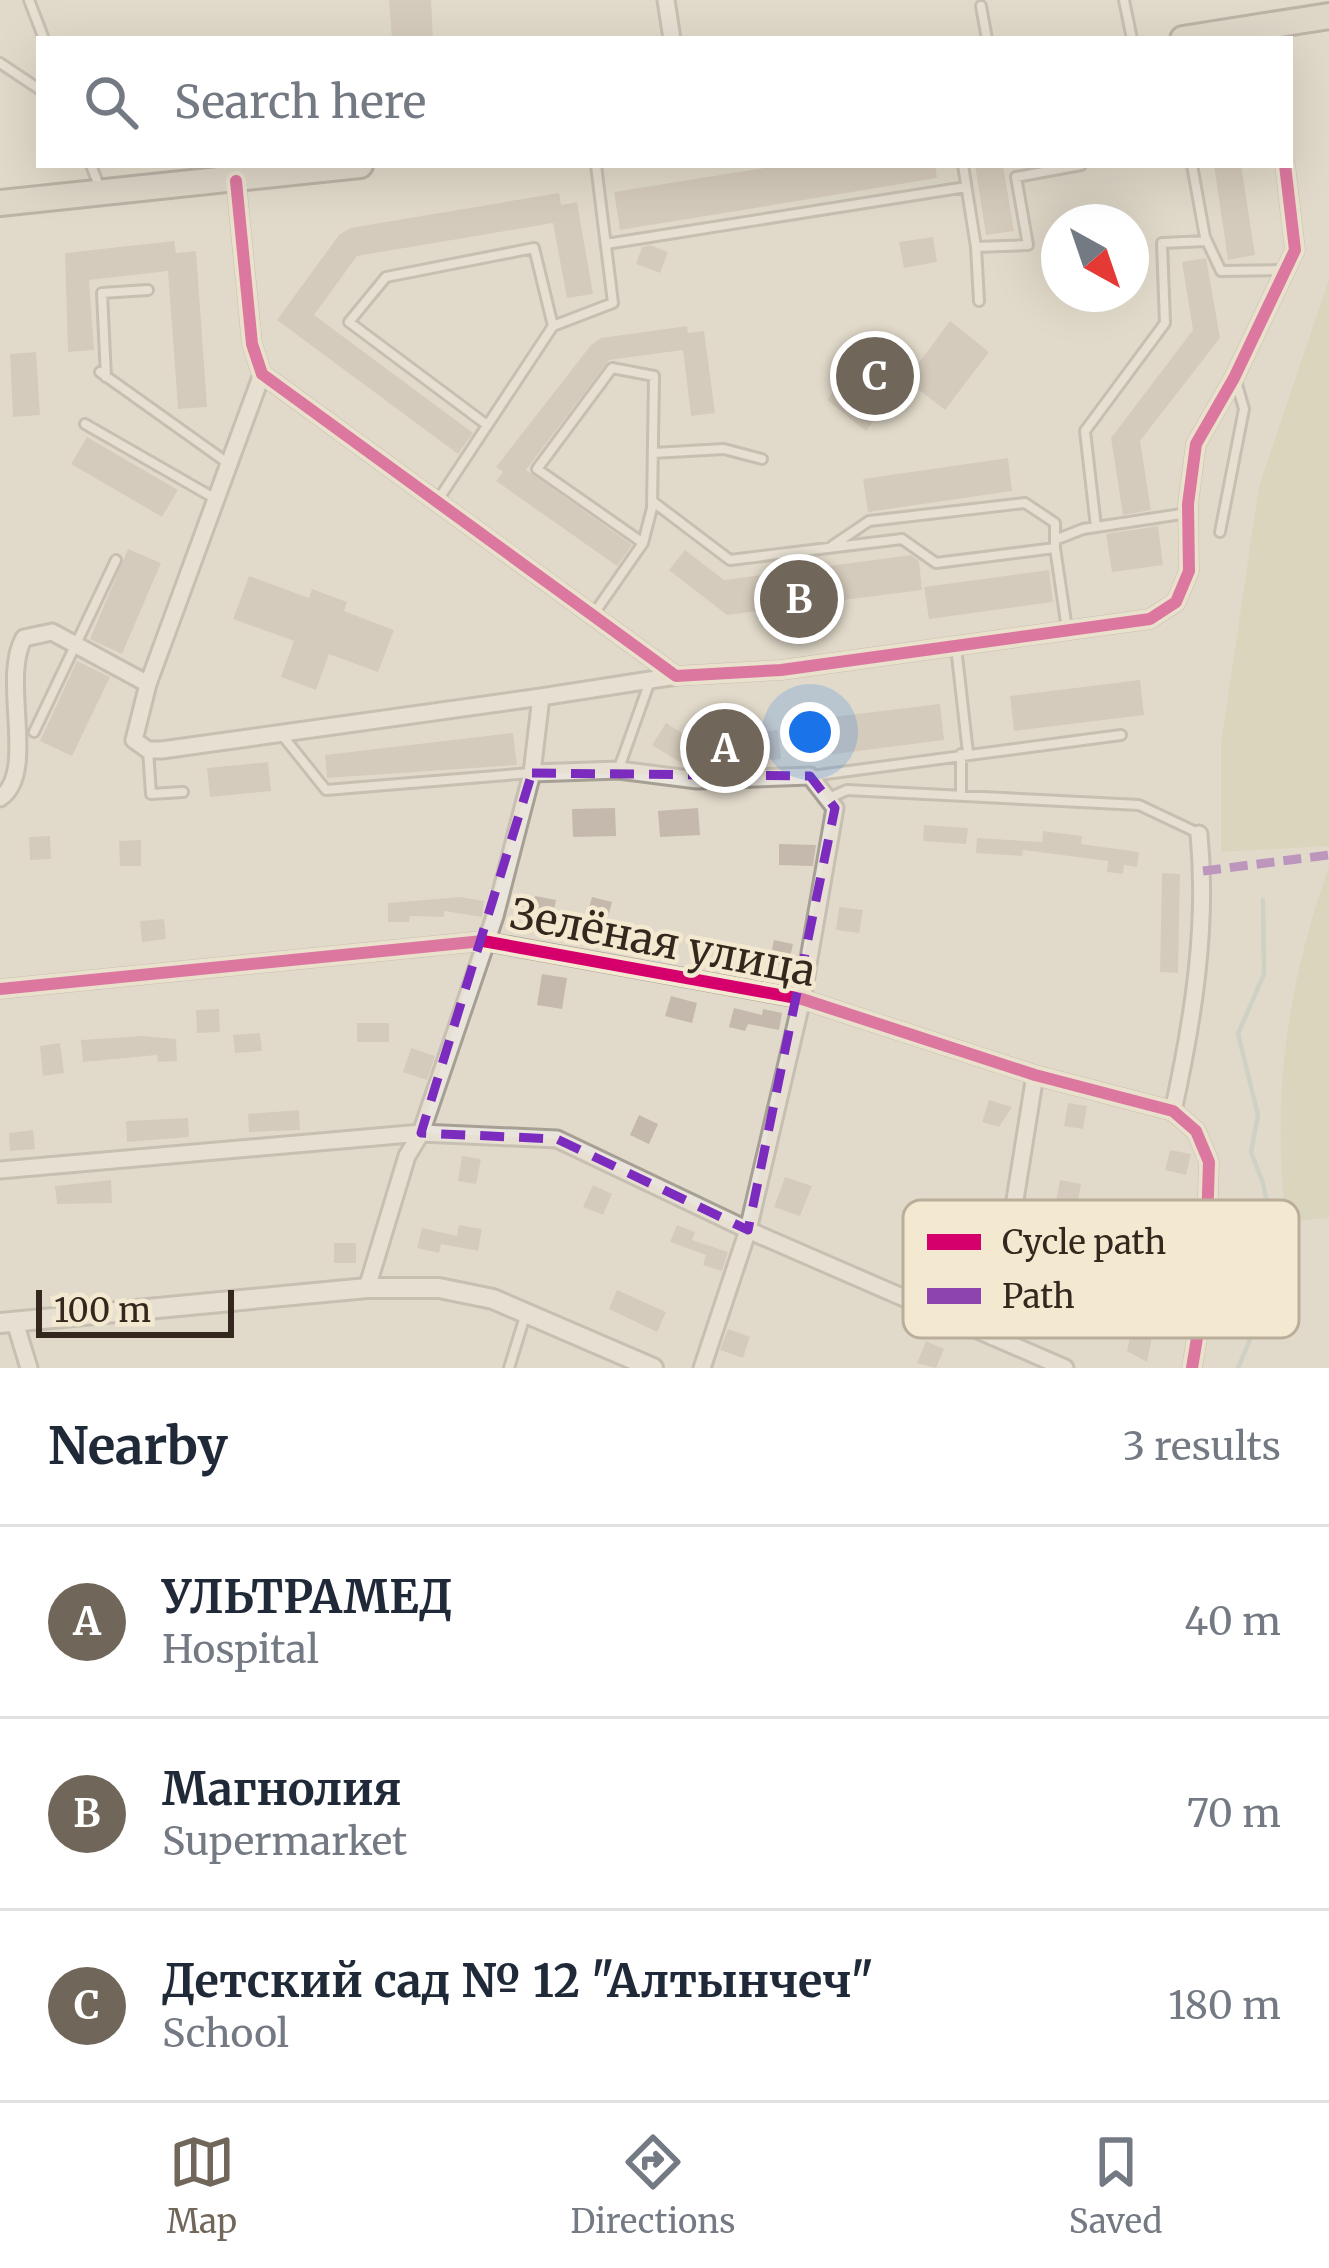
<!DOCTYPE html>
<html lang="en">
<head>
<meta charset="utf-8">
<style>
  body { margin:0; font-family:Merriweather,serif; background:#f2f2f3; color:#1f2937 }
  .compass { position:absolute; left:1041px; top:204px; width:108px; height:108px; border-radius:50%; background:#fff; box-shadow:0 12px 48px #0002; rotate:140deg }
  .scale { position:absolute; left:36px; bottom:30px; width:198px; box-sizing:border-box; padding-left:12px; border:6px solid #34271d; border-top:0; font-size:33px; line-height:42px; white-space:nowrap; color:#34271d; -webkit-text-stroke:9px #f3e8d0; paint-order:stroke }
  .you { position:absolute; left:810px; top:732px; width:42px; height:42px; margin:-30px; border:9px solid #fff; border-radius:50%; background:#1a73e8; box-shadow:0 0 0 18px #1a73e833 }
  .badge { display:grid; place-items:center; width:78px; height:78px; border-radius:50%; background:#71665a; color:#fff; font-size:39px; font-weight:700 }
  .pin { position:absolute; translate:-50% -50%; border:6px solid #fff; box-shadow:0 3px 12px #0006 }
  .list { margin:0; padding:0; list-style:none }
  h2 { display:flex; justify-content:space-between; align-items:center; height:156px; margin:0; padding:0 48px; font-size:51px }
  h2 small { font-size:39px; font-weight:400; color:#747a83 }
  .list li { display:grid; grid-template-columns:78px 1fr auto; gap:36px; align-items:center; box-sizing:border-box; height:192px; padding:0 48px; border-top:3px solid #e0e1e3 }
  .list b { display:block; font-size:45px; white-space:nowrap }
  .list p { margin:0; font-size:39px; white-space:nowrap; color:#747a83 }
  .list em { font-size:39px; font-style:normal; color:#747a83 }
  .icon { flex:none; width:66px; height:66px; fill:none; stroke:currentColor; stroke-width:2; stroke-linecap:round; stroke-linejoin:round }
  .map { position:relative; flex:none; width:1329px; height:1368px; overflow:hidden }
  .search { position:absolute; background:#fff; box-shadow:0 12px 48px #0002; left:36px; right:36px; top:36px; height:132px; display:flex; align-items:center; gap:30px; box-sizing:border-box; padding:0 42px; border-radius:0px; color:#747a83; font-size:45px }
  .sheet { height:732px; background:#fff }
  nav { display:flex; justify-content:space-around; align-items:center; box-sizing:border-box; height:168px; border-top:3px solid #e0e1e3; background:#fff; font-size:33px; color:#747a83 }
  nav a { display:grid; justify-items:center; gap:6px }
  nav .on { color:#71665a }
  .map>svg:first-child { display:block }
  .green { fill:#d1d0ae }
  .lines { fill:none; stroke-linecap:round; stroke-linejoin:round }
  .stream { stroke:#b6c6bc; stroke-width:4.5 }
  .building { fill:#c5b8ac }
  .service-casing { stroke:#a69f94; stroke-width:14 }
  .minor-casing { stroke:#a69f94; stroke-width:21 }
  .tertiary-casing { stroke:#a69f94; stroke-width:24 }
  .trunk-casing { stroke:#8c857b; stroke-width:30 }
  .service { stroke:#eae5dc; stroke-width:8 }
  .minor { stroke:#eae5dc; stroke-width:15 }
  .tertiary { stroke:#eae5dc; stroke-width:18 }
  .trunk { stroke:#dad2c5; stroke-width:24 }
  .quiet { stroke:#8e44ad; stroke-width:9; stroke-dasharray:18 9; stroke-linecap:butt }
  .cycleway-casing { stroke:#f3e8d0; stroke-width:20 }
  .cycleway { stroke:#d6006c; stroke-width:12 }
  .marked { fill:none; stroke:#7b2cbf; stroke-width:9; stroke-dasharray:24 15; stroke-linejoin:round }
  .labels { text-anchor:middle; stroke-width:9; stroke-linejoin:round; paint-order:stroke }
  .street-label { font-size:42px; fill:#34271d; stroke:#f3e8d0 }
  .key { fill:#f3e8d0; stroke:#baae9a; stroke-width:3 }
  .key-label { font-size:33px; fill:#34271d }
</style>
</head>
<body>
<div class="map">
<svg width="1329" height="1368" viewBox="0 0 1329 1368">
  <rect width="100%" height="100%" fill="#e1dacb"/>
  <!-- green -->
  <path class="green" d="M1329,279V846L1221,852V743L1259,486Z
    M1329,866V1218L1286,1222C1271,1096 1287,985 1329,866Z"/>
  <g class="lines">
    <!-- stream -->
    <path class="stream" d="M1238,1368L1268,1297L1283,1280L1263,1183L1251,1152L1258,1115L1238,1034L1264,974L1263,900"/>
  </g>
  <!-- building -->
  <path class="building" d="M389,0H431L433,39H392Z
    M782,165H935L937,178L620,230L614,192Z
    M975,165H1003L1014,231L986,235Z
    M1214,165H1241L1255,255L1228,260Z
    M559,193L561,205L577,202L593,294L567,298L553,223L357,256L314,315L473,433L458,454L277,320L339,235L350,228Z
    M933,237L937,262L904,268L899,242Z
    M174,241L176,253L196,251L207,407L178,409L168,271L89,280L94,350L68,352L65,253Z
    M650,245L668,252L660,273L636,264L642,247Z
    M1206,258L1220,338L1140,441L1151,510L1123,515L1111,438L1193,330L1182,262Z
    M950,321L989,352L945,410L906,380Z
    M687,326L688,333L704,331L715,413L691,416L683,350L609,360L526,470L632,545L617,566L496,481L503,472L496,467L591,345L601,338Z
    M871,342L910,372L866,431L827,400Z
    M36,352L40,415L13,417L10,354Z
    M87,437L178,490L162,517L71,464Z
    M1008,458L1012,491L868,512L863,479Z
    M1158,526L1163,565L1112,572L1106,534Z
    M128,549L161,563L122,654L90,639Z
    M685,550L724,580L911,555L919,561L922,590L727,615L669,570Z
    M1049,570L1053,602L929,619L924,587Z
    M249,576L309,598L312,589L347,602L344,611L394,630L378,672L329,654L316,690L281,677L294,641L233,619Z
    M77,661L110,677L72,756L40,741Z
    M1140,680L1144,715L1014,731L1010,696Z
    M940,704L944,740L819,756L815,719Z
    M666,723L693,740L778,730L781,759L688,767L652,745Z
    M513,733L517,765L327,778L325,755Z
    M268,762L271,791L210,797L207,768Z
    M615,808L616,836L573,837L572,809Z
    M698,808L700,835L660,837L658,811Z
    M924,825L968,828L966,844L923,841Z
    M1043,831L1082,836L1081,844L1139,852L1137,867L1124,865L1123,874L1107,872L1108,861L1023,850L1022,856L976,853L977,838L1042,842Z
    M50,836L51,859L30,860L29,837Z
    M141,840V866H120L119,841Z
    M779,844L816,845L813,866L779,865Z
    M1162,873L1180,874L1178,973L1160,972Z
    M535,896L556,900L552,921L531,917Z
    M460,897L484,901L482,917L444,911V917L410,916L409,922H388V903Z
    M592,897L612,902L605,928L585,922Z
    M839,907L863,910L859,933L836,930Z
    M164,919L166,939L142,942L140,921Z
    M774,940L793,944L788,967L769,963Z
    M542,974L567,978L562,1009L537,1005Z
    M671,996L697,1003L692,1023L665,1016Z
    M734,1008L762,1015L763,1009L782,1013L779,1030L748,1024L745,1031L729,1027Z
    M219,1009L220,1032L197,1033L196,1010Z
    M357,1023H389V1042H357Z
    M260,1033L262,1051L235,1053L233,1035Z
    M142,1036L176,1039L177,1061L158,1062L157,1055L83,1062L81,1040Z
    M60,1043L64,1073L43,1076L40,1046Z
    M411,1048L435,1056L427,1080L403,1072Z
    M989,1100L1012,1107L999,1127L982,1122Z
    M1068,1103L1087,1106L1083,1129L1064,1126Z
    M299,1110L300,1130L249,1132L248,1114Z
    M639,1115L658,1124L649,1144L630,1135Z
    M188,1118L189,1137L127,1142L126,1121Z
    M33,1130L35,1149L10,1151L9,1133Z
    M1170,1150L1191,1154L1186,1175L1165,1170Z
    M462,1156L481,1159L476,1184L458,1181Z
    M785,1177L812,1186L800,1216L774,1207Z
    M111,1180L112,1203L57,1204L55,1186Z
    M1060,1180L1081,1184L1077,1205L1056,1201Z
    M593,1185L612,1194L603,1215L583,1207Z
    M459,1225L482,1229L478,1251L441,1244L439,1253L417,1248L422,1228L457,1236Z
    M677,1225L695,1232L692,1240L728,1252L722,1271L703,1265L706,1255L670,1242Z
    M334,1243H356V1263H334Z
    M617,1290L666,1312L657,1332L609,1309Z
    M728,1329L750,1337L743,1358L720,1350Z
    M1131,1333L1152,1338L1147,1362L1127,1351Z
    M926,1341L944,1349L936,1368L917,1363Z"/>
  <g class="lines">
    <defs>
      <path id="service" d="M29,0L44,39
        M1124,0L1132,39
        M981,6L987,39
        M0,63L39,89
        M91,165L99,186
        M963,165L976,247L1028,245L1016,177L1081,165
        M1192,165L1205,237L1221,271L1283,270
        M606,244L966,187
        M976,247L979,301
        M100,372L229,464
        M106,377L102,293L148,290
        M85,424L214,498
        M487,425L349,322L386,277L534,248L553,326
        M653,453L724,449L762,459
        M438,500L553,326L613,303L596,165
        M652,501L730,560L902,539L936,563L1055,548L1067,629
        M1096,527L1085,431L1165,323L1162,243L1207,241
        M1220,532L1244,409L1236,381
        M1055,540L1083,529L1188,513
        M832,546L869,521L1025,503L1055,523V548
        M593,615L643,543L537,469L612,368L654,376L652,508L643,543
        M956,647L968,753
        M34,732L116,560
        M282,735L326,790L530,773
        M148,750L151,794L183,792
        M619,768L650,681
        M811,776L1121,735
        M961,793V754
        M829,798L847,790L1139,805L1198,833
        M509,1368L526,1313"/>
      <path id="minor" d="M666,0L672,39
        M236,181L252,344L262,374L676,676L781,670L1150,619L1176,602L1189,571L1188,504L1196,444L1234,378L1295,250L1285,165
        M262,374L148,684L134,740L148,750H162L541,697
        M532,773L619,770L697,780L810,776L835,808L802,999L748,1230L702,1368
        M0,798C38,773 0,679 24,638L52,632L148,684
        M0,989L483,941L802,999L1035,1075L1173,1111L1196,1131L1209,1162L1205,1290L1192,1368
        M1173,1111C1193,1020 1208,927 1199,834
        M0,1170L421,1133L557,1139L748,1230L1065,1368
        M367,1288L407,1156L421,1133L495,916L532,773L541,697L676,676
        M15,1322L29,1368
        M993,1337L1035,1075"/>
      <path id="tertiary" d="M0,1323L367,1288H439L493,1299L653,1368"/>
      <path id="trunk" d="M1183,39L1329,16
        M0,203L360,165"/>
    </defs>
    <!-- service casing -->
    <use href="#service" class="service-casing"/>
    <!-- minor casing -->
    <use href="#minor" class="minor-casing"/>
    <!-- tertiary casing -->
    <use href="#tertiary" class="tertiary-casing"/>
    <!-- trunk casing -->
    <use href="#trunk" class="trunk-casing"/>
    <!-- service -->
    <use href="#service" class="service"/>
    <!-- minor -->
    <use href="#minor" class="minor"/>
    <!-- tertiary -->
    <use href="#tertiary" class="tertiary"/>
    <!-- trunk -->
    <use href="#trunk" class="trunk"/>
    <!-- quiet -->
    <path class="quiet" d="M1203,871L1329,855"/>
    <defs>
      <path id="cycleway" d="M236,181L252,344L262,374L676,676L781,670L1150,619L1176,602L1189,571L1188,504L1196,444L1234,378L1295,250L1285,165
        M0,989L483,941L802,999L1035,1075L1173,1111L1196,1131L1209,1162L1205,1290L1192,1368"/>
    </defs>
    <!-- cycleway casing -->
    <use href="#cycleway" class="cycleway-casing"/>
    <!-- cycleway -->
    <use href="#cycleway" class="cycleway"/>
  </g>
  <!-- marked area -->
  <path d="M0 0H1329V1368H0ZM532,773L810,776L835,808L748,1230L557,1139L421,1133Z" fill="#e1dacb" fill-opacity=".55" fill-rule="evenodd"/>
  <path class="marked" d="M532,773L810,776L835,808L748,1230L557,1139L421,1133Z"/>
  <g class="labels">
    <!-- street labels -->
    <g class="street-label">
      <text transform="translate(663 942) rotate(11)" y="15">Зелёная улица</text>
    </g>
  </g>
  <!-- legend -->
  <rect x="903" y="1200" width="396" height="138" rx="18" class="key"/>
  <rect x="927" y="1234" width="54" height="16" fill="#d6006c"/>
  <rect x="927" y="1288" width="54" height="16" fill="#8e44ad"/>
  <g class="key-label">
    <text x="1002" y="1254">Cycle path</text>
    <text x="1002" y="1308">Path</text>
  </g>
</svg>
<svg class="compass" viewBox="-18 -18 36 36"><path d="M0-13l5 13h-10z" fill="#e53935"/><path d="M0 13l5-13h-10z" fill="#747a83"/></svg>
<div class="scale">100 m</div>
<div class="you"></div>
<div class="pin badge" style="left:725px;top:748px">A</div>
<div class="pin badge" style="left:799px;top:599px">B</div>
<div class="pin badge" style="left:875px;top:376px">C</div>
<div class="search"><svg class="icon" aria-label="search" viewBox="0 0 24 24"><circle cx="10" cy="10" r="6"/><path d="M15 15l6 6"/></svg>Search here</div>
</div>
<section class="sheet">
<h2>Nearby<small>3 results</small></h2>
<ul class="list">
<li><span class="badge">A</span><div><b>УЛЬТРАМЕД</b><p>Hospital</p></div><em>40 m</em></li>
<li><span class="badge">B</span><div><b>Магнолия</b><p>Supermarket</p></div><em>70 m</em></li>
<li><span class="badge">C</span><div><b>Детский сад № 12 &quot;Алтынчеч&quot;</b><p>School</p></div><em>180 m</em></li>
</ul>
</section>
<nav>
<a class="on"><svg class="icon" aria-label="map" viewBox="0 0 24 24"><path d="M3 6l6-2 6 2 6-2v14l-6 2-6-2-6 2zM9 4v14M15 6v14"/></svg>Map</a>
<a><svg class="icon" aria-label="directions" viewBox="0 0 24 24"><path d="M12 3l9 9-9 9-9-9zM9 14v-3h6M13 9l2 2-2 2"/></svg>Directions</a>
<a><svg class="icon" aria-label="saved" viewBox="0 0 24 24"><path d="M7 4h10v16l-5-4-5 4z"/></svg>Saved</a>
</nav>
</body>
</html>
